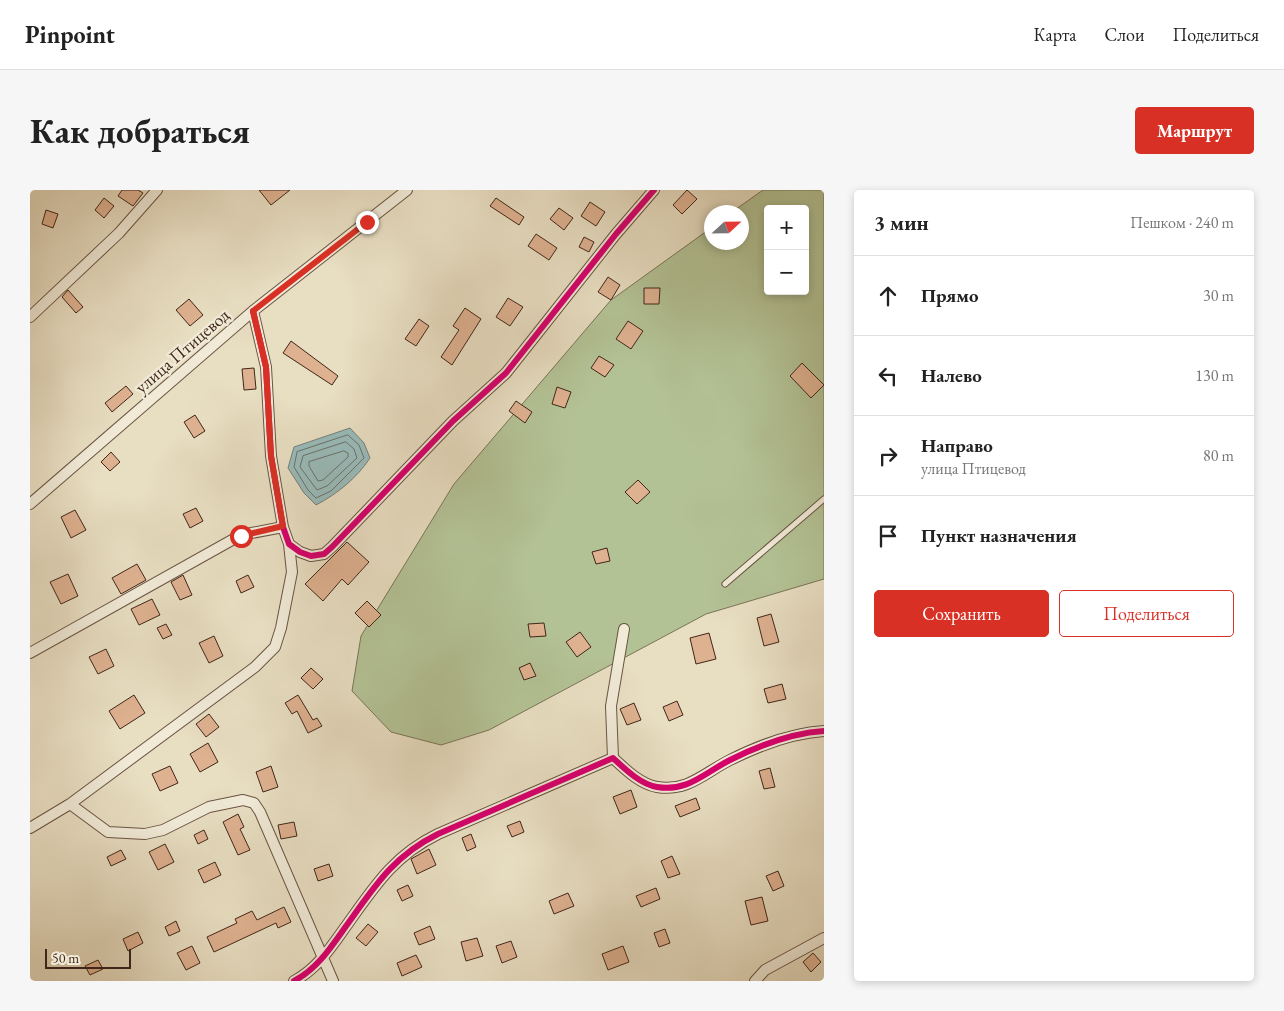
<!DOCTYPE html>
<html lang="ru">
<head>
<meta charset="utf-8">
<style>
  body { margin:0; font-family:"EB Garamond",serif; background:#f6f6f6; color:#222 }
  .controls { position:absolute; right:15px; top:15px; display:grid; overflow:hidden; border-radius:5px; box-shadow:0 2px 8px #0003 }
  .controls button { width:45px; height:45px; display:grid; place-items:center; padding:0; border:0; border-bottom:1px solid #e0e0e0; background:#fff; color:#222; font:25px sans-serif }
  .compass { position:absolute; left:674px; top:15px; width:45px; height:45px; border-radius:50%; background:#fff; box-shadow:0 2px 8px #0003; rotate:68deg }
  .scale { position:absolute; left:15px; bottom:12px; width:86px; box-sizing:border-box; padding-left:5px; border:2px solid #402619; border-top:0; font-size:14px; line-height:18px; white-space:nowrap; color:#402619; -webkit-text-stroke:4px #f0ead7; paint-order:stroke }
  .stop { position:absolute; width:15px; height:15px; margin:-11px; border:4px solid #d93025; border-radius:50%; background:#fff }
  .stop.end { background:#d93025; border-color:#fff; box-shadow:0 1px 5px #0008 }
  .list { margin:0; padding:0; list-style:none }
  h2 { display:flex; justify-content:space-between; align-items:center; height:65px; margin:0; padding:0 20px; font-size:21px }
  h2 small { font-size:16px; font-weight:400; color:#767676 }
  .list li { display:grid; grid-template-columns:32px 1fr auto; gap:15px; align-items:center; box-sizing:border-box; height:80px; padding:0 20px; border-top:1px solid #e0e0e0 }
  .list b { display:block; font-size:19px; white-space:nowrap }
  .list p { margin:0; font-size:16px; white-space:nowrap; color:#767676 }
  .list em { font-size:16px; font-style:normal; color:#767676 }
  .actions { display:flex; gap:10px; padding:15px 20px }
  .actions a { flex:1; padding:11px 0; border:1px solid #d93025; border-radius:5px; text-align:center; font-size:18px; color:#d93025 }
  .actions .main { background:#d93025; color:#fff }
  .icon { flex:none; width:28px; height:28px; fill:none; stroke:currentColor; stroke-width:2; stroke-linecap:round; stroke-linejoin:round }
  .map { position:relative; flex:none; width:794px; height:791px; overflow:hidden; border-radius:5px }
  header { display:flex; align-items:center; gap:30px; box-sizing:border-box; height:70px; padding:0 25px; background:#fff; border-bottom:1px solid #e0e0e0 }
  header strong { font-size:24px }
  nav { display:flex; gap:28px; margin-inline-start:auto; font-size:18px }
  .intro { display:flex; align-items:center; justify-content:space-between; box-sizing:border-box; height:120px; padding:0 30px }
  h1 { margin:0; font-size:35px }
  .button { padding:12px 22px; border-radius:5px; background:#d93025; color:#fff; font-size:18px; font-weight:700 }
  main { display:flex; gap:30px; padding:0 30px }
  aside { flex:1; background:#fff; border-radius:5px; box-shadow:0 2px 8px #0003 }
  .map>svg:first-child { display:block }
  .green { fill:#b3c295; stroke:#7a7457; fill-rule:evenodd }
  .water { fill:#99bbba; stroke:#757f7a }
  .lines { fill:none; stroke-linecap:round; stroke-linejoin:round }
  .shore { stroke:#6c706a; stroke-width:1 }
  .building { fill:#deb190; stroke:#402619 }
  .lane-casing { stroke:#6a5443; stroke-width:7 }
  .street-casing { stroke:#6a5443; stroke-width:12 }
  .lane { stroke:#f0ead7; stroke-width:5 }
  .street { stroke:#f0ead7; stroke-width:10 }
  .cycleway-casing { stroke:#f0ead7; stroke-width:9 }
  .cycleway { stroke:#d6006c; stroke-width:6 }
  .route { stroke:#d93025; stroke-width:6 }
  .labels { text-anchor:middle; stroke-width:5; stroke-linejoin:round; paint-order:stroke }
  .street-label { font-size:18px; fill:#402619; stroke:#f0ead7 }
</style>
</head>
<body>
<header>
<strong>Pinpoint</strong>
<nav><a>Карта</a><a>Слои</a><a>Поделиться</a></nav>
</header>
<div class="intro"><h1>Как добраться</h1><a class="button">Маршрут</a></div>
<main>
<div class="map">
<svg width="794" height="791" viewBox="0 0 794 791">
  <rect width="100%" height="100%" fill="#e8dec2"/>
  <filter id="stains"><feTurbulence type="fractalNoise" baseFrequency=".004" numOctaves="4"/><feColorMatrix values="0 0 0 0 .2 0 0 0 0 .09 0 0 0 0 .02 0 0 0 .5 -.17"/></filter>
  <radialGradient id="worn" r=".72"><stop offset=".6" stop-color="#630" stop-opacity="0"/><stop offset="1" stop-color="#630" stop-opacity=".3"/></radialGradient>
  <!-- green -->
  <path class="green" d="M733,0H794V389L676,424L459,540L411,555L361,542L322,501L331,446L424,294L581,110L681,38L682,52H712V22H702ZM738,19H775V101H738Z"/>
  <!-- water -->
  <path class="water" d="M320,238L334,253L340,268C327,288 307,304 286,315L274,303L258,278L264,257Z"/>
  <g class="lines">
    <!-- shore -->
    <path class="shore" d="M318,245L329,255L334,268L301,301L286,308L278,300L264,277L267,262Z
      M316,252L324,259L327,268L297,296L287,300L270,277L273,266Z
      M314,261L318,263V267L293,290L288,291L279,276V272Z"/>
  </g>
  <!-- building -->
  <path class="building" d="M92,0H108L113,3L103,16L88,6Z
    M229,0H260L241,15Z
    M657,0L667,9L652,24L643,15Z
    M74,8L84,16L74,28L65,20Z
    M466,8L494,27L489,35L460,16Z
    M560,12L575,22L566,36L551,26Z
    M529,18L543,28L534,40L520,29Z
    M16,20L28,24L23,38L12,34Z
    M506,44L527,58L519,70L498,56Z
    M554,47L564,52L559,62L549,57Z
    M578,87L590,95L581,110L568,102Z
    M614,98H630L629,114H614Z
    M38,100L53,117L46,123L32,107Z
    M478,108L493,117L480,136L466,127Z
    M159,109L173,125L160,136L146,120Z
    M435,118L451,129L422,175L411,167L429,140L423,136Z
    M389,129L399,136L386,156L375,149Z
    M598,131L613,141L601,159L586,149Z
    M261,151L308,186L302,195L253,163Z
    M569,166L584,175L575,187L561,178Z
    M772,173L794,195L781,208L760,186Z
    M224,178L226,199L214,200L212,179Z
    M96,196L103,204L82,222L75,213Z
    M527,197L541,202L535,218L522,214Z
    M486,211L502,222L495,233L479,221Z
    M165,225L175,241L164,248L154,232Z
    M81,262L90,272L80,281L71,272Z
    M608,290L620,302L607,314L595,302Z
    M166,318L173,331L160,338L153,324Z
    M45,320L56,340L41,348L31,327Z
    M317,352L339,372L318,395L312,389L293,411L275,394Z
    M577,358L580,371L566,374L562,362Z
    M107,374L116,390L91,404L82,388Z
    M38,384L48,406L31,414L20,392Z
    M153,385L162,405L150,410L141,392Z
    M218,385L224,397L211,403L206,391Z
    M122,409L130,425L109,435L101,419Z
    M337,411L351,425L339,437L325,423Z
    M741,424L749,452L734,456L727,428Z
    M514,433L516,446L500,447L498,434Z
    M136,434L142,445L133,449L127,438Z
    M550,442L561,457L547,467L536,452Z
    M679,443L686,469L666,474L660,448Z
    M184,446L193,466L179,473L169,453Z
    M76,459L84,476L68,484L59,467Z
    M500,473L506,486L494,490L489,478Z
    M281,478L293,489L283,499L271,488Z
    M752,494L756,509L738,513L734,499Z
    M104,505L115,523L90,539L79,521Z
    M268,505L283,530L287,528L292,536L278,543L267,521L262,524L255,513Z
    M647,511L653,525L639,531L633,517Z
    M604,513L611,530L597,535L590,519Z
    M179,524L189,537L176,547L166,534Z
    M178,553L188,572L170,582L160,564Z
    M140,576L148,593L130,601L122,584Z
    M241,576L248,597L233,602L226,582Z
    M740,578L745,597L734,599L729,581Z
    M601,600L607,617L590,624L583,607Z
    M666,608L670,619L650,627L645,616Z
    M208,624L214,637L210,639L220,660L208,665L193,632Z
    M490,631L494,642L482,647L477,636Z
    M264,632L267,646L251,649L248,635Z
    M174,640L178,649L168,654L164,645Z
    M441,644L446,657L437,661L432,648Z
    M135,654L144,672L128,680L119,662Z
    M399,659L406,675L387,684L381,669Z
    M91,660L96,669L81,676L77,667Z
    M642,666L650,684L638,688L631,671Z
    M185,672L191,685L174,693L168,680Z
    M299,674L303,686L288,691L284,679Z
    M748,681L754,696L743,701L736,686Z
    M378,695L383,706L372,711L367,700Z
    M626,698L630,709L611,717L606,706Z
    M538,703L544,716L524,724L519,711Z
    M732,707L738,731L721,735L715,711Z
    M254,717L261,732L248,738L246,733L184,762L177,747L207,733L205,729L222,721L227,730Z
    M146,731L150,741L139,746L135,737Z
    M338,734L348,742L336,756L326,748Z
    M400,736L405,749L389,755L384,743Z
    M635,739L640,753L629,757L624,743Z
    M108,742L113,753L98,761L93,749Z
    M447,748L453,766L436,771L431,752Z
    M481,751L487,767L472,773L466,756Z
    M162,756L170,773L156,780L147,763Z
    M593,756L599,772L578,780L572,764Z
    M783,763L791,772L781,782L773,772Z
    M386,765L392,777L372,786L367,773Z
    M68,770L73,779L60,785L55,776Z"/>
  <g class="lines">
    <defs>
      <path id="lane" d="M695,394L794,309"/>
      <path id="street" d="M223,121L236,177L241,266L253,337L259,354L270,362L281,366L294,364L302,357L423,231L476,183L586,44L624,0
        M0,127L89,43L127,0
        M0,314L223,121L377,0
        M0,463L211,345L253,337
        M583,568L581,516L594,439
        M40,614L78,642L115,644L133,640L179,617L213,610L224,613L230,622L303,791
        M0,638L40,614L225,477L245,457L251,438L262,382L259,354
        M264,791C289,778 303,754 319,732C346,694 365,665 408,644L583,568C595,579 610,594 627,597C658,602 674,583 700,570C728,556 762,543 794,541
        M725,791L735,780L794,748"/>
    </defs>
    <!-- lane casing -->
    <use href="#lane" class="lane-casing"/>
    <!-- street casing -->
    <use href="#street" class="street-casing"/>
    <!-- lane -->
    <use href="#lane" class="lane"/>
    <!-- street -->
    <use href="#street" class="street"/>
    <defs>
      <path id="cycleway" d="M223,121L236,177L241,266L253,337L259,354L270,362L281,366L294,364L302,357L423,231L476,183L586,44L624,0
        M264,791C289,778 303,754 319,732C346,694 365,665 408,644L583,568C595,579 610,594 627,597C658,602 674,583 700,570C728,556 762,543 794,541"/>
    </defs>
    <!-- cycleway casing -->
    <use href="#cycleway" class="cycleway-casing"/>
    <!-- cycleway -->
    <use href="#cycleway" class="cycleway"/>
  </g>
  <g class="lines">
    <!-- route -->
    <path class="route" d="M211,346L253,336L241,266L236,177L223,121L337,32"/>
  </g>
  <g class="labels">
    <!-- street labels -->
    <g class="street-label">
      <text transform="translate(152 161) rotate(-41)" y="6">улица Птицевод</text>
    </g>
  </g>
  <rect width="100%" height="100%" filter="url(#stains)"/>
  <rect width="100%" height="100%" fill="url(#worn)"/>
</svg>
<div class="controls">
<button>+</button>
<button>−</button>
</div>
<svg class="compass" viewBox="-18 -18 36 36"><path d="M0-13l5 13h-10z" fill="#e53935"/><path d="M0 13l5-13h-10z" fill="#767676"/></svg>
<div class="scale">50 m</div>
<div class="stop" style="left:211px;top:346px"></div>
<div class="stop end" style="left:337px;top:32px"></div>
</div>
<aside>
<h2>3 мин<small>Пешком · 240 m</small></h2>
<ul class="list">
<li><svg class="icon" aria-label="ahead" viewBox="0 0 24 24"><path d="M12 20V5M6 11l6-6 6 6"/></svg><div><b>Прямо</b></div><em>30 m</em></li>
<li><svg class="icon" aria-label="left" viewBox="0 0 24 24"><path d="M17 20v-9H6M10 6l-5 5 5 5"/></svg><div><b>Налево</b></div><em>130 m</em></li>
<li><svg class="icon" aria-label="right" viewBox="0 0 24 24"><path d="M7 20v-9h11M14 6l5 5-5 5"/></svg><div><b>Направо</b><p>улица Птицевод</p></div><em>80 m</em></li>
<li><svg class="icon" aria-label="arrive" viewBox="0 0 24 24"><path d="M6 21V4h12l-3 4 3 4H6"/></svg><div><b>Пункт назначения</b></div></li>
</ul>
<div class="actions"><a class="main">Сохранить</a><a>Поделиться</a></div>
</aside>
</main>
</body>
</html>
